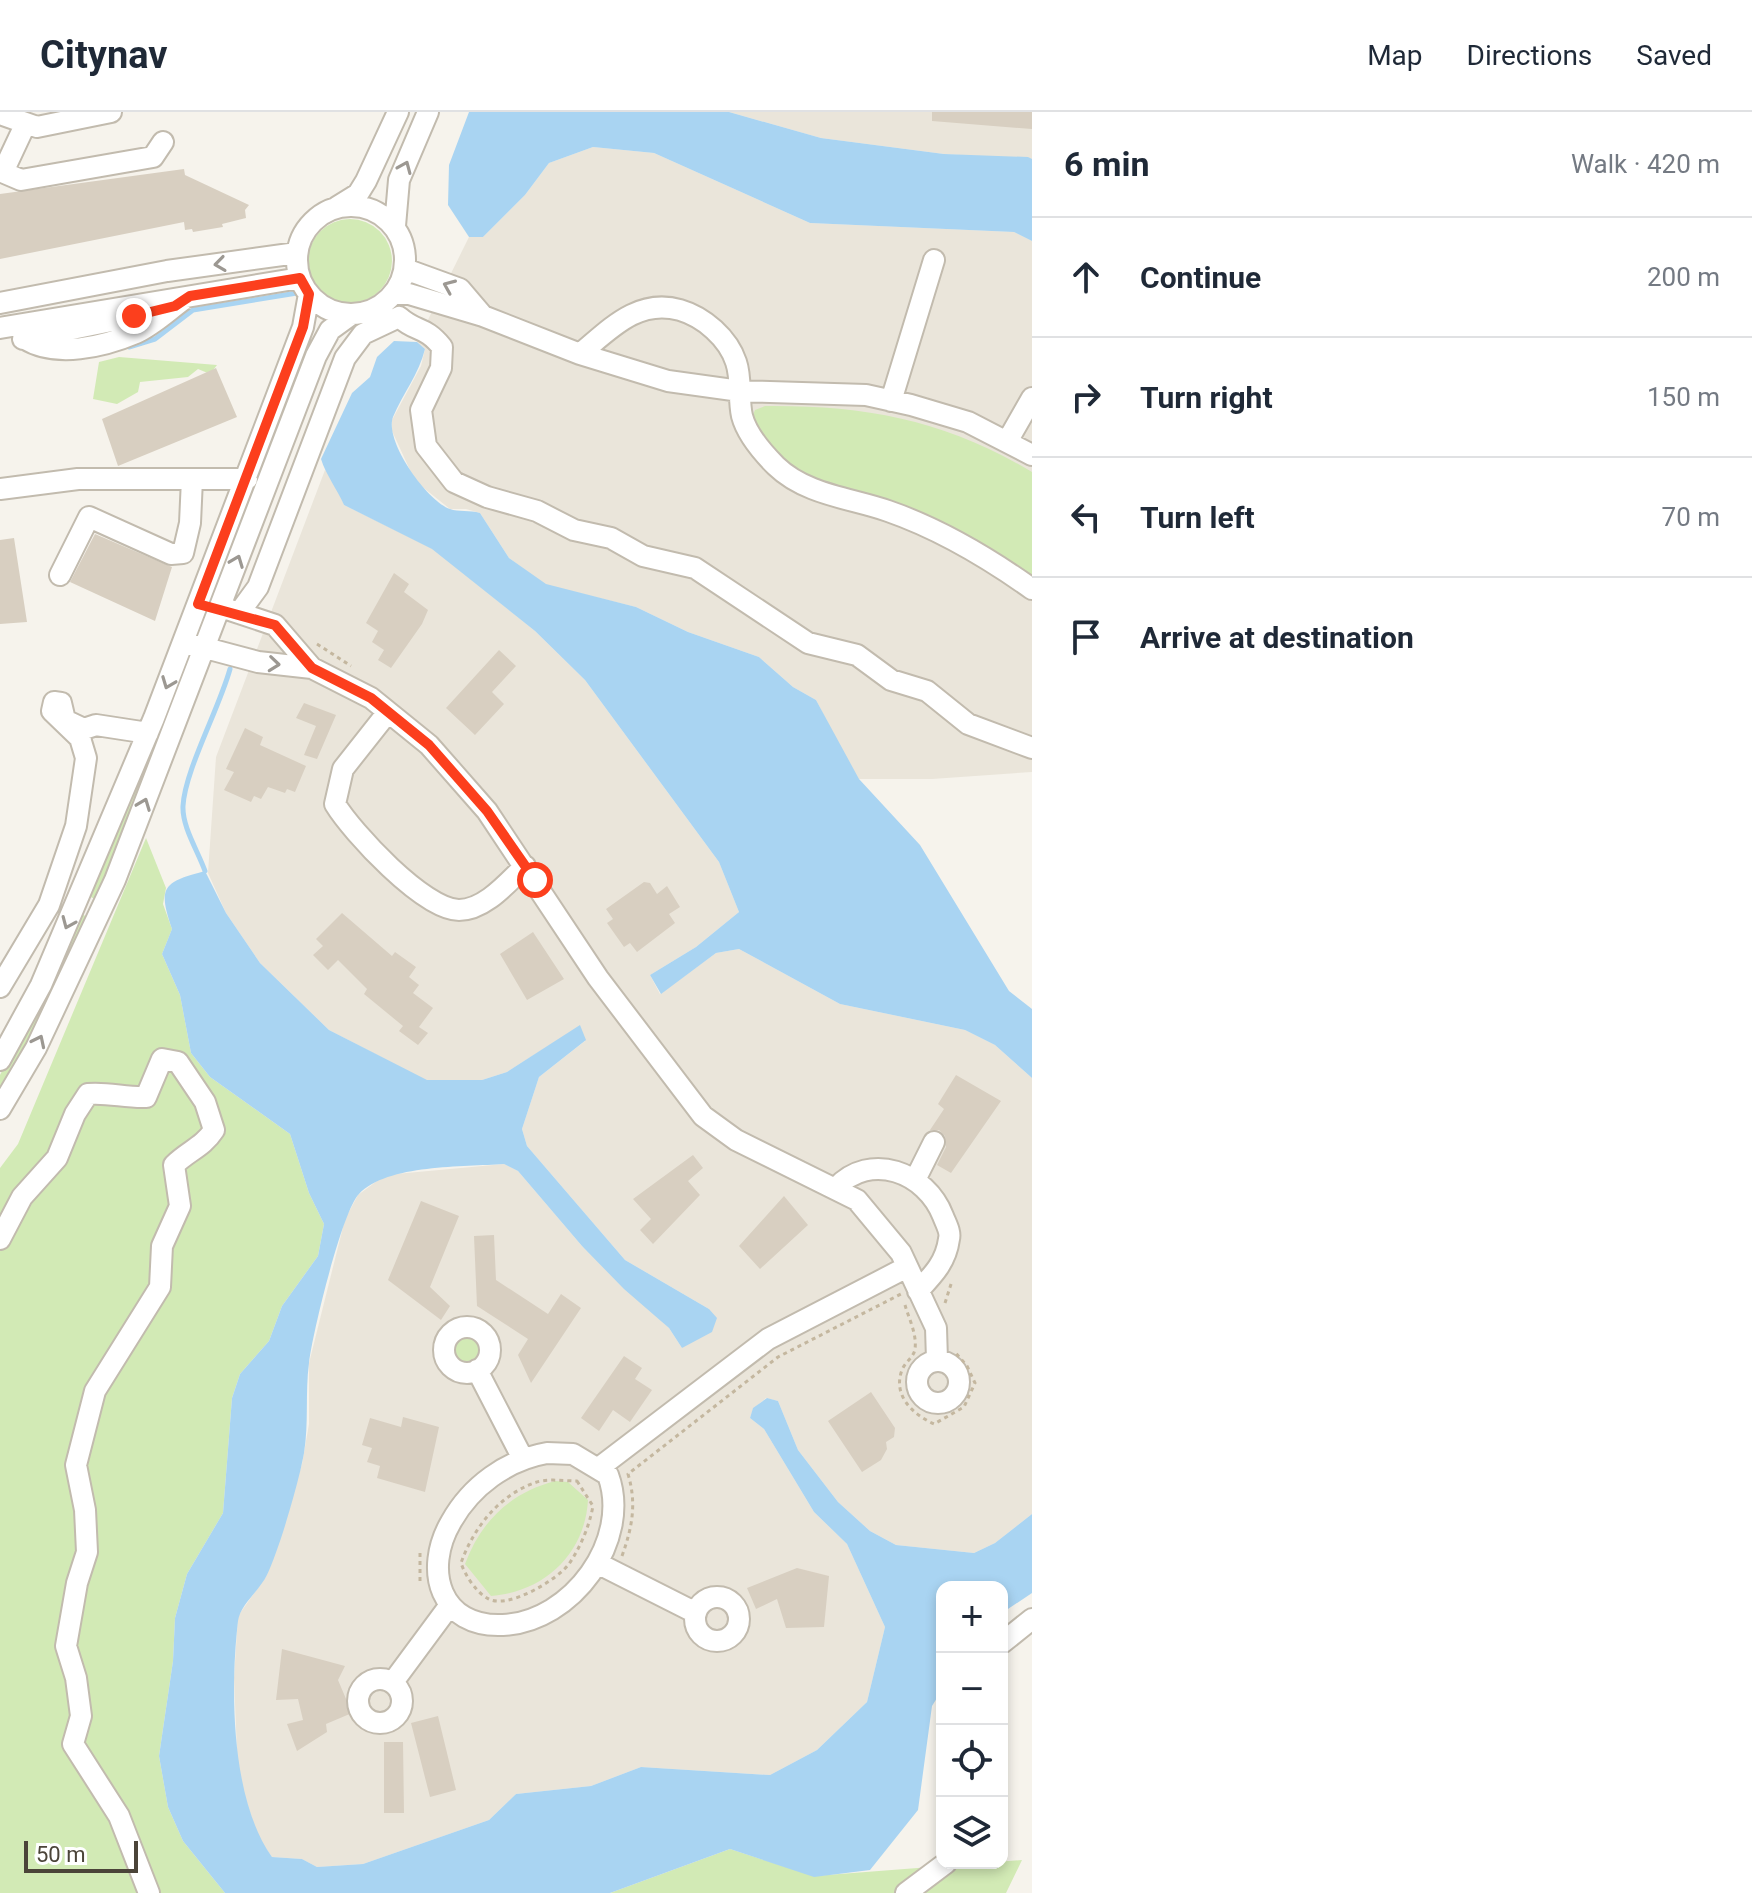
<!DOCTYPE html>
<html lang="en">
<head>
<meta charset="utf-8">
<style>
  body { margin:0; font-family:Roboto,sans-serif; background:#f2f2f3; color:#1f2937 }
  .controls { position:absolute; right:24px; bottom:24px; display:grid; overflow:hidden; border-radius:16px; box-shadow:0 4px 12px #0003 }
  .controls button { width:72px; height:72px; display:grid; place-items:center; padding:0; border:0; border-bottom:2px solid #e0e1e3; background:#fff; color:#1f2937; font:40px sans-serif }
  .scale { position:absolute; left:24px; bottom:20px; width:114px; box-sizing:border-box; padding-left:8px; border:4px solid #4b4439; border-top:0; font-size:22px; line-height:28px; white-space:nowrap; color:#4b4439; -webkit-text-stroke:6px #fff; paint-order:stroke }
  .stop { position:absolute; width:24px; height:24px; margin:-18px; border:6px solid #fc3f1d; border-radius:50%; background:#fff }
  .stop.end { background:#fc3f1d; border-color:#fff; box-shadow:0 2px 8px #0008 }
  .list { margin:0; padding:0; list-style:none }
  h2 { display:flex; justify-content:space-between; align-items:center; height:104px; margin:0; padding:0 32px; font-size:34px }
  h2 small { font-size:26px; font-weight:400; color:#747a83 }
  .list li { display:grid; grid-template-columns:52px 1fr auto; gap:24px; align-items:center; box-sizing:border-box; height:120px; padding:0 32px; border-top:2px solid #e0e1e3 }
  .list b { display:block; font-size:30px; white-space:nowrap }
  .list em { font-size:26px; font-style:normal; color:#747a83 }
  .icon { flex:none; width:44px; height:44px; fill:none; stroke:currentColor; stroke-width:2; stroke-linecap:round; stroke-linejoin:round }
  .map { position:relative; flex:none; width:1032px; height:1781px; overflow:hidden }
  header { display:flex; align-items:center; gap:48px; box-sizing:border-box; height:112px; padding:0 40px; background:#fff; border-bottom:2px solid #e0e1e3 }
  header strong { font-size:38px }
  nav { display:flex; gap:44px; margin-inline-start:auto; font-size:28px }
  main { display:flex }
  aside { flex:1; background:#fff }
  .map>svg:first-child { display:block }
  .residential { fill:#eae5da }
  .green { fill:#d2eab5 }
  .water { fill:#a9d4f2 }
  .lines { fill:none; stroke-linecap:round; stroke-linejoin:round }
  .stream { stroke:#a9d4f2; stroke-width:5 }
  .building { fill:#d8cfc1 }
  .minor-casing { stroke:#c2bbae; stroke-width:24 }
  .path { stroke:#c4b79f; stroke-width:3; stroke-dasharray:4 4; stroke-linecap:butt }
  .minor { stroke:#fff; stroke-width:20 }
  .oneway { stroke:#9c9892 }
  .route { stroke:#fc3f1d; stroke-width:10 }
</style>
</head>
<body>
<header>
<strong>Citynav</strong>
<nav><a>Map</a><a>Directions</a><a>Saved</a></nav>
</header>
<main>
<div class="map">
<svg width="1032" height="1781" viewBox="0 0 1032 1781">
  <rect width="100%" height="100%" fill="#f6f3ec"/>
  <!-- residential -->
  <path class="residential" d="M729,0H1032V47L944,42L821,26Z
    M593,35L654,41L810,111L1014,120L1032,129V660L932,667H857L816,588L793,575L759,545L688,520L636,495L546,473L509,446L480,401L466,397H450L415,369L392,319V308L421,254L425,237L417,230L469,125H483L525,83L549,51Z
    M325,358L334,369L344,393L432,436L535,519L585,568L719,750L739,800L696,835L650,863L660,882L716,841L739,837L840,892L965,918L995,933L1032,966V1402L995,1431L974,1441L896,1433L870,1419L838,1390L798,1338L778,1289L766,1286L753,1297L750,1306L764,1317L814,1400L847,1432L885,1515L867,1590L817,1638L770,1663L641,1655L591,1674L516,1682L489,1708L363,1752L317,1755L302,1747L272,1745L258,1725L238,1664L234,1566L238,1504L267,1463L302,1352L309,1312V1251L345,1107L358,1083L385,1063L504,1052L518,1059L582,1134L669,1216L682,1236L709,1197L625,1148L527,1034L522,1017L539,965L585,929L580,914L507,960L482,968L427,969L329,918L260,851L226,801L208,761L216,645Z"/>
  <!-- green -->
  <path class="green" d="M308 149a42 42 0 1 1 84 0a42 42 0 1 1-84 0Z
    M119,245L217,253L210,262L198,257L188,265L140,270L138,280L117,292L93,287L99,250Z
    M765,294C865,293 945,308 1032,360V466L794,357L761,327L752,305L755,298Z
    M192,545L100,790L89,784Z
    M146,726L166,776L163,792L172,817L162,842L180,883L191,941L210,965L290,1022L309,1081L324,1112L318,1144L282,1194L269,1229L240,1262L232,1286L223,1401L187,1462L175,1506L173,1549L159,1644L168,1695L183,1729L225,1781H0V1056L18,1032Z
    M82,802L90,807L0,986V963Z
    M452 1237a15 15 0 1 1 30 0a15 15 0 1 1-30 0Z
    M555,1369L568,1370L588,1388C585,1442 544,1480 491,1484L465,1452C481,1409 510,1381 555,1369Z
    M730,1737L814,1764L1022,1748L1006,1781H610Z"/>
  <!-- water -->
  <path class="water" d="M469,0H729L821,26L944,42L1028,45L1032,47V129L1014,120L810,111L654,41L593,35L549,51L525,83L483,125H469L448,93L449,53Z
    M394,229L417,230L425,237C419,262 403,281 393,305C384,329 427,389 450,397C458,400 470,398 480,401L509,446L546,472L636,495L688,520L759,545L793,575L816,588L859,667L920,733L1009,879L1032,897V966L995,933L965,918L840,892L739,837L716,841L661,882L650,863L696,835L739,800L719,750L585,568L535,519L432,437L344,393C337,377 326,363 321,347L352,281L370,265L377,245Z
    M205,759L226,801L260,851L329,918L427,968H482L507,960L580,913L586,928L539,965L522,1017L527,1034L625,1148L709,1197L717,1206L712,1220L682,1236L669,1216L624,1177L582,1134L518,1059L504,1052C464,1055 387,1052 359,1082C342,1099 312,1223 309,1251C305,1281 309,1311 304,1341C299,1370 279,1438 267,1463C259,1479 240,1493 238,1509C230,1578 231,1688 272,1745L302,1747L317,1755L363,1752L489,1708L516,1682L591,1674L641,1655L770,1663L817,1638L867,1590L885,1515L847,1432L814,1400L764,1317L750,1306L753,1296L767,1286L778,1289L798,1338L838,1390L870,1419L896,1433L974,1441L995,1431L1032,1402V1481L1002,1501V1475H942V1578L932,1594L918,1698L870,1758L814,1765L730,1737L610,1781H225L183,1729L168,1695L159,1644L173,1549L175,1506L187,1462L223,1401L232,1286L240,1262L269,1229L282,1194L318,1144L324,1112L309,1081L290,1022L210,965L191,941L180,883L162,842L172,817C157,774 164,770 205,759Z"/>
  <g class="lines">
    <!-- stream -->
    <path class="stream" d="M129,235L155,227L193,198L297,181
      M205,759C198,739 182,715 183,694C185,658 219,597 230,557"/>
  </g>
  <!-- building -->
  <path class="building" d="M932,0H1032V17L932,9Z
    M184,57L185,63L249,93L245,98L246,106L222,112L223,115L193,120L192,117L185,118L184,110L0,147V82Z
    M216,256L237,305L118,354L102,307Z
    M95,422L172,455L155,509L70,470Z
    M14,426L27,510L0,512V428Z
    M394,461L409,472L404,480L428,498L422,512L391,556L378,548L384,538L372,530L378,519L366,511Z
    M499,538L516,554L492,580L504,592L475,623L446,596Z
    M304,591L336,603L317,647L304,643L316,614L296,606Z
    M245,616L263,625L260,633L306,654L295,680L287,677L285,681L268,675L261,687L254,684L251,690L224,678L234,660L226,657Z
    M644,770L650,771L657,782L667,774L680,795L669,802L675,811L637,840L630,831L624,835L607,811L613,807L606,797Z
    M342,801L392,844L395,840L416,855L409,865L419,873L413,881L433,896L419,915L428,921L418,933L399,919L403,914L364,882L367,877L338,848L328,858L313,843L323,834L316,827Z
    M533,820L564,867L527,888L500,842Z
    M956,963L1001,989L951,1061L937,1053L946,1035L945,1024L939,1018H930L944,997L938,992Z
    M693,1043L703,1056L688,1069L700,1083L653,1132L640,1118L651,1107L633,1087Z
    M784,1084L808,1113L760,1157L739,1134Z
    M421,1089L459,1104L430,1175L450,1194L441,1208L388,1168Z
    M494,1123L496,1168L548,1202L561,1182L581,1196L531,1271L518,1243L528,1227L477,1194L474,1124Z
    M624,1244L642,1256L635,1267L652,1278L630,1310L613,1298L599,1319L581,1306Z
    M871,1280L895,1316L894,1325L886,1330L887,1337L881,1348L862,1360L828,1309Z
    M403,1305L439,1315L425,1380L377,1366L380,1354L367,1350L372,1336L362,1333L370,1306L401,1315Z
    M797,1456L829,1464L824,1515L786,1516L777,1487L756,1497L747,1476Z
    M282,1537L345,1554L338,1568L352,1601L326,1612L327,1620L297,1639L287,1612L303,1608L298,1587L276,1588Z
    M438,1604L456,1678L430,1685L411,1611Z
    M384,1630H403L404,1701H384Z"/>
  <g class="lines">
    <defs>
      <path id="minor" d="M0,2L37,15L111,0
        M0,59L21,68L153,45L163,30
        M3,60L25,13
        M297 148a54 54 0 1 1 108 0a54 54 0 1 1-108 0Z
        M337,95L358,82L366,69L398,0
        M395,114L399,68L428,0
        M405,157L460,177L483,204
        M394,182H409L483,204L580,242L668,269L740,279L866,283L911,293L968,310L1032,343
        M0,191L167,159L297,141
        M0,216L300,166
        M23,227L121,207
        M25,227C56,246 103,235 136,221C152,214 168,199 183,188
        M580,242C610,217 638,186 680,198C704,205 728,226 736,250C742,267 738,287 742,304C747,323 763,341 776,354C806,383 851,386 888,399C940,417 987,445 1032,477
        M891,289L934,148
        M1008,328L1032,286
        M0,377L78,367H247
        M60,463L89,405L171,442L183,441L190,411L192,367
        M230,498L275,513L312,556
        M239,501L258,475L345,246L363,222L399,205C417,221 424,213 442,235L441,256L421,298L426,334L454,370L487,385L537,399L574,418L611,426L643,444L695,456L808,531L857,543L891,568L927,579L968,612L1032,636
        M183,530L258,550L312,556L371,586L429,633L487,699L598,866L703,1004L736,1028L857,1088L901,1141L936,1216L937,1248
        M388,600L343,657L335,692C352,720 424,798 459,798C485,798 508,770 525,754
        M84,617L96,613L148,621
        M0,875L49,793L76,714L86,646L80,626L52,599L54,590L61,591L65,608L84,617L80,626
        M0,948L41,873L154,606L303,215L309,182
        M0,997L36,936L115,768L316,244L330,218L352,202
        M915,1068L934,1030
        M836,1076C870,1039 926,1060 943,1104C946,1112 951,1120 949,1127C946,1150 933,1163 918,1179
        M0,1127L22,1085L57,1046L75,1002L88,982C108,980 126,986 146,985L162,947L178,950L205,990L214,1018C203,1035 188,1039 174,1053L180,1094L162,1134L160,1175L95,1279L76,1353L85,1398L87,1440L77,1471L66,1534L76,1566L81,1604L73,1632L119,1704L149,1781
        M444 1238a23 23 0 1 1 46 0a23 23 0 1 1-46 0Z
        M917 1270a21 21 0 1 1 42 0a21 21 0 1 1-42 0Z
        M477,1258L522,1345
        M547,1341L573,1342L608,1363C632,1428 572,1510 503,1513C440,1516 423,1458 451,1410C471,1374 507,1348 547,1341Z
        M600,1355L768,1227L907,1155
        M599,1452L696,1501
        M695 1507a22 22 0 1 1 44 0a22 22 0 1 1-44 0Z
        M1002,1531L1032,1507
        M358 1589a22 22 0 1 1 44 0a22 22 0 1 1-44 0Z
        M393,1570L450,1493
        M906,1781L946,1751"/>
    </defs>
    <!-- minor casing -->
    <use href="#minor" class="minor-casing"/>
    <!-- path -->
    <path class="path" d="M317,532L351,554
      M945,1191L952,1169
      M905,1193C909,1207 917,1222 915,1237C914,1245 905,1250 902,1258C892,1284 914,1303 934,1312L964,1295L975,1271L967,1254L954,1239
      M577,1369L593,1394C589,1415 581,1434 569,1452C557,1468 506,1499 487,1486C476,1480 465,1463 461,1451C473,1417 498,1384 534,1371C546,1366 564,1369 577,1369Z
      M420,1441V1469
      M622,1444C632,1416 637,1392 628,1362L778,1245L901,1182"/>
    <!-- minor -->
    <use href="#minor" class="minor"/>
  </g>
  <!-- one-way arrows -->
  <defs><path id="oneway-chevron" d="M-2-3.5L2.5 0L-2 3.5" fill="none" stroke-width="1.6" stroke-linecap="round" stroke-linejoin="round" transform="scale(2)"/></defs>
  <g class="oneway">
    <use href="#oneway-chevron" transform="translate(405 55) rotate(-67)"/>
    <use href="#oneway-chevron" transform="translate(220 152) rotate(172)"/>
    <use href="#oneway-chevron" transform="translate(449 174) rotate(-157)"/>
    <use href="#oneway-chevron" transform="translate(237 449) rotate(-69)"/>
    <use href="#oneway-chevron" transform="translate(274 552) rotate(6)"/>
    <use href="#oneway-chevron" transform="translate(168 571) rotate(111)"/>
    <use href="#oneway-chevron" transform="translate(144 692) rotate(-69)"/>
    <use href="#oneway-chevron" transform="translate(68 811) rotate(113)"/>
    <use href="#oneway-chevron" transform="translate(39 929) rotate(-64)"/>
  </g>
  <g class="lines">
    <!-- route -->
    <path class="route" d="M134,204L175,194L190,184L300,166L309,182L303,215L198,492L275,513L312,556L371,586L429,633L487,699L535,768"/>
  </g>
</svg>
<div class="controls">
<button>+</button>
<button>−</button>
<button><svg class="icon" aria-label="locate" viewBox="0 0 24 24"><circle cx="12" cy="12" r="6"/><path d="M12 2v4M12 18v4M2 12h4M18 12h4"/></svg></button>
<button><svg class="icon" aria-label="layers" viewBox="0 0 24 24"><path d="M12 4l9 5-9 5-9-5zM3 14l9 5 9-5"/></svg></button>
</div>
<div class="scale">50 m</div>
<div class="stop" style="left:535px;top:768px"></div>
<div class="stop end" style="left:134px;top:204px"></div>
</div>
<aside>
<h2>6 min<small>Walk · 420 m</small></h2>
<ul class="list">
<li><svg class="icon" aria-label="ahead" viewBox="0 0 24 24"><path d="M12 20V5M6 11l6-6 6 6"/></svg><div><b>Continue</b></div><em>200 m</em></li>
<li><svg class="icon" aria-label="right" viewBox="0 0 24 24"><path d="M7 20v-9h11M14 6l5 5-5 5"/></svg><div><b>Turn right</b></div><em>150 m</em></li>
<li><svg class="icon" aria-label="left" viewBox="0 0 24 24"><path d="M17 20v-9H6M10 6l-5 5 5 5"/></svg><div><b>Turn left</b></div><em>70 m</em></li>
<li><svg class="icon" aria-label="arrive" viewBox="0 0 24 24"><path d="M6 21V4h12l-3 4 3 4H6"/></svg><div><b>Arrive at destination</b></div></li>
</ul>
</aside>
</main>
</body>
</html>
